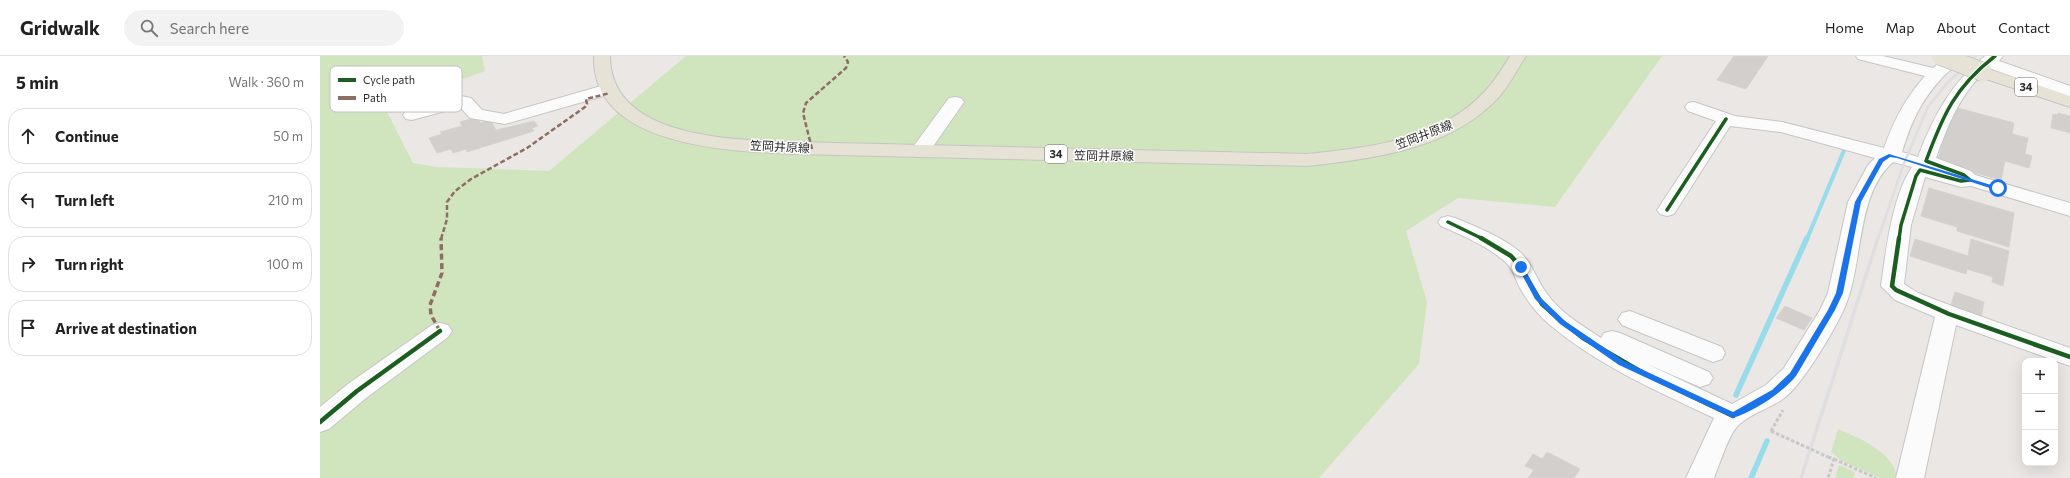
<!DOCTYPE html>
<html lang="en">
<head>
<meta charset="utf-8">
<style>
  body { margin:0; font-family:Commissioner,"Noto Sans JP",sans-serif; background:#f2f2f2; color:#222 }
  .controls { position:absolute; right:12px; bottom:12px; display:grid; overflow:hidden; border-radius:8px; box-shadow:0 4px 16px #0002 }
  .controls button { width:36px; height:36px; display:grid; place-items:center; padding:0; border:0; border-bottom:1px solid #e0e0e0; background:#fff; color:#222; font:20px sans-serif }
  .stop { position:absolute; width:12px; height:12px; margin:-9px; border:3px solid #1a73e8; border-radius:50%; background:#fff }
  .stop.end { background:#1a73e8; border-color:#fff; box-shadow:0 1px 4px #0008 }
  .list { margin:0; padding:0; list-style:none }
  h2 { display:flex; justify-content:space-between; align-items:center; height:52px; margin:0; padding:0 16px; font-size:17px }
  h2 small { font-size:13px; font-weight:400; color:#767676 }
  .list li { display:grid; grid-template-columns:26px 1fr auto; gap:12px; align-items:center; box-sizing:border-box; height:56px; margin:0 8px 8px; padding:0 8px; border:1px solid #e0e0e0; border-radius:16px }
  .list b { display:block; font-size:15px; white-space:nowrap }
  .list em { font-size:13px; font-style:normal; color:#767676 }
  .icon { flex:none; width:22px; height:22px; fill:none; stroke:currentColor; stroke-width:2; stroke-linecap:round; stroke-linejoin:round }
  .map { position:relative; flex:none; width:1750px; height:422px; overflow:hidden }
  header { display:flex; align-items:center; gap:24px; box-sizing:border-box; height:56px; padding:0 20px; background:#fff; border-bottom:1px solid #e0e0e0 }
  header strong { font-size:19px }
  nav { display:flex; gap:22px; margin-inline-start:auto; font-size:14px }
  .search { width:280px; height:36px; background:#f2f2f2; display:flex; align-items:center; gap:10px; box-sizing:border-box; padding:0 14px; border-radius:22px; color:#767676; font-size:15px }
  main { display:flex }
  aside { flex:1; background:#fff }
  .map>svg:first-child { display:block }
  .green { fill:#d0e5be }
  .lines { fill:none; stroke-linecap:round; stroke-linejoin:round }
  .stream-far1 { stroke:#98dbeb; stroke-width:4 }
  .stream { stroke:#98dbeb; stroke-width:5.5 }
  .building { fill:#d2cfcd; stroke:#d5d3d0 }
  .minor-casing { stroke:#c6c6c6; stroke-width:2 }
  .major-casing { stroke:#c6c4c3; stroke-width:2 }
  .path { stroke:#c8c8c8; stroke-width:3; stroke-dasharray:3.5 2; stroke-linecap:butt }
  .minor { fill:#fcfbfb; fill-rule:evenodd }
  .major { fill:#e7e2d6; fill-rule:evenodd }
  .rail-far1 { stroke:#dfdee0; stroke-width:2.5 }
  .rail { stroke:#dfdee0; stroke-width:3.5 }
  .major-bridge-casing { stroke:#c6c4c3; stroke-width:20; stroke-linecap:butt }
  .path-bridge { stroke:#c8c8c8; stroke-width:3; stroke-dasharray:3.5 2; stroke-linecap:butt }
  .major-bridge { stroke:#e7e2d6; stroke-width:18 }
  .quiet-far1 { stroke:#8d6e63; stroke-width:2.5; stroke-dasharray:5 2.5; stroke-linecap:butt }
  .quiet { stroke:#8d6e63; stroke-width:3.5; stroke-dasharray:6 3.5; stroke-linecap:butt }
  .cycleway-far1-casing { stroke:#fff; stroke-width:5.5 }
  .cycleway-casing { stroke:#fff; stroke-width:7 }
  .cycleway-far1 { stroke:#1b5e20; stroke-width:3.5 }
  .cycleway { stroke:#1b5e20; stroke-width:4.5 }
  .route { fill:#1a73e8 }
  .labels { text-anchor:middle; stroke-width:3; stroke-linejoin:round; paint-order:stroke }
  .shield { fill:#fff; stroke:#6c6c6c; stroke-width:1 }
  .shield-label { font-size:11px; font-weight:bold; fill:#2d2d2d }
  .street-label { font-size:12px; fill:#2d2d2d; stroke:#fff }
  .key { fill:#fff; stroke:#c0c0c0; stroke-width:1 }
  .key-label { font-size:11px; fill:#2d2d2d }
</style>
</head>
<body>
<header>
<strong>Gridwalk</strong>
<div class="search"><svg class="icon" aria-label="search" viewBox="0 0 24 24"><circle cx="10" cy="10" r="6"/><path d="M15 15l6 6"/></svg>Search here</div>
<nav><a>Home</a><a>Map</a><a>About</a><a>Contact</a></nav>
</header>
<main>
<aside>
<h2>5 min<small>Walk · 360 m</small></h2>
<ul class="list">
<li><svg class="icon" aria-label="ahead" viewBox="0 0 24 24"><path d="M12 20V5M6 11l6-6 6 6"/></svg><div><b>Continue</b></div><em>50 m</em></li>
<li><svg class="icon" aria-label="left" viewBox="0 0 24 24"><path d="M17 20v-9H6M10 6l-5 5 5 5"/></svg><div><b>Turn left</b></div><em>210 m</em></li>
<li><svg class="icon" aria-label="right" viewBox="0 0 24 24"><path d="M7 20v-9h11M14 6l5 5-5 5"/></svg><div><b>Turn right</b></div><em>100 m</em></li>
<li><svg class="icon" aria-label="arrive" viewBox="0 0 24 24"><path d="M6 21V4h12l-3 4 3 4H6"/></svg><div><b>Arrive at destination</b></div></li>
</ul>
</aside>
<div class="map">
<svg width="1750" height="422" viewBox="0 0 1750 422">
  <rect width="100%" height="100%" fill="#eae7e4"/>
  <!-- green -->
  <path class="green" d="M0,0H162L165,15L65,52L93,107L117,111L229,115L366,0H1342L1235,151L1138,142L1086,175L1107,246L1099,308L999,422H0Z
    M1518,373C1539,382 1574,396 1577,422H1561L1522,405L1511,396Z
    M1519,409L1535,416L1533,422H1515Z"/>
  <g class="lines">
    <!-- stream-far1 -->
    <path class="stream-far1" d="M1487,183L1525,92L1529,93"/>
    <!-- stream -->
    <path class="stream" d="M1416,339L1487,182
      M1431,422L1447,385"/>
  </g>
  <!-- building -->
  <path class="building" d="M1414,0H1448L1426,33L1397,24Z
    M1634,51L1694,67L1692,78L1708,82L1705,98L1712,100L1709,112L1685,105L1681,124L1617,106Z
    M1738,57L1750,60V77L1731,72L1733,58L1737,59Z
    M157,61L160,67L170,64L176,74L214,65L218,70L212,72L214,75L147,96L146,93L133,97L131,93L117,97L109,82L122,78L120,76L142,70L140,66Z
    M1609,132L1694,157L1689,191L1637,175V171L1601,160Z
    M1595,183L1648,200L1651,183L1689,195L1683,230L1672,226L1673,221L1647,213L1646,218L1590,200Z
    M1635,236L1664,246L1661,262L1631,249Z
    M1465,250L1492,262L1484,274L1456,262Z
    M1227,396L1260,413L1254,422H1208L1214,414L1205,410L1213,398L1222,403Z"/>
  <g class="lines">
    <defs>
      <path id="minor" d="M1536,0H1563L1613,12L1628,0H1646C1640,9 1628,14 1621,23C1600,46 1591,67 1582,96L1598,101C1613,61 1631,27 1665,0H1683L1679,5L1750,30V41L1669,12C1641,35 1628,69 1616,102L1651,115L1655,119L1750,147V160L1651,130L1641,131L1605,121L1591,169L1584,228L1598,237L1637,252L1750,292V310L1636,269L1604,422H1576L1615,261L1575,244L1561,230C1566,194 1572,141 1592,111L1573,106C1535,139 1544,209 1524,253C1514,275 1481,331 1463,343C1450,352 1425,360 1416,372C1408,381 1399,410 1394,422H1366L1394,362C1337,335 1279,310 1230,269C1218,259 1208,246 1200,232C1196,225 1194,216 1189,210C1175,193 1141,179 1121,170L1118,166L1121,162L1128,160L1135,162C1157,171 1182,181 1200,196C1212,207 1216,222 1225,235C1238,255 1261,269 1281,282L1284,277L1292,275L1300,277L1389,316L1393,322L1389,328L1380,331L1327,308L1412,348L1446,329L1464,312L1500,254L1508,237L1528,146L1548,109L1555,102L1461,76L1410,70L1354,158L1347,160L1340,158L1337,154L1396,65L1368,55L1365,51L1368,47L1374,46L1415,60L1462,66L1564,92C1575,62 1584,45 1605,20L1538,3Z
        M288,28L294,29L297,33L294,37L185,68L150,62L140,51L92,64L86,63L83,59L86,55L141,40L151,42L162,54L184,58Z
        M635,41L641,42L644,46L607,99L600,101L593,99L591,95L593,91L629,42Z
        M1310,255L1402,291L1405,297L1402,303L1393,306L1302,269L1298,263L1302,257Z
        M120,267L128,269L132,275L128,281L46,342L9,373L0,376V351L28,328L112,269Z"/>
      <path id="major" d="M274,0H290C290,83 415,84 474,86L988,98C1052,91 1122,84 1167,33C1176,23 1183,11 1190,0H1206C1197,14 1189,30 1177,43C1128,94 1055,102 988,110L474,98C410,95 271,91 274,0Z
        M1663,11L1750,40V51L1657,20L1655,16L1657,12Z"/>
    </defs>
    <!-- minor casing -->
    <use href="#minor" class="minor-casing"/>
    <!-- major casing -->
    <use href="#major" class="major-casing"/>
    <!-- path -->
    <path class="path" d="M1451,375L1463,354
      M1508,401L1514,403L1508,422
      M1514,403L1556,422"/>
    <!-- minor -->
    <use href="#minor" class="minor"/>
    <!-- major -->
    <use href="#major" class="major"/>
    <!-- rail-far1 -->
    <path class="rail-far1" d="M1558,183L1584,107L1608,51L1627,27L1656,0"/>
    <!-- rail -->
    <path class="rail" d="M1481,422L1558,182"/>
    <defs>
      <path id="major-bridge" d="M1621,0L1663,16"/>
    </defs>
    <!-- major-bridge casing -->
    <use href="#major-bridge" class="major-bridge-casing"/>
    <!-- path-bridge -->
    <path class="path-bridge" d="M1451,375L1508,401"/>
    <!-- major-bridge -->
    <use href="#major-bridge" class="major-bridge"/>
    <!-- quiet-far1 -->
    <path class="quiet-far1" d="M492,93L483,57L486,47L526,12L528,6L524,0
      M121,183L127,163V146L135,135L151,123L207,92L265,51L267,48L266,43L290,37"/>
    <!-- quiet -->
    <path class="quiet" d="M120,275L111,259L110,249L122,217L121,182"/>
    <defs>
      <path id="cycleway-far1" d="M1347,154L1406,63
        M1128,166L1163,183
        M1579,183L1581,169L1596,120L1600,114L1641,125L1650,124L1644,119L1606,105C1623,59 1635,31 1675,0"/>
      <path id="cycleway" d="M1161,182L1191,200L1199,209L1222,248L1240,264L1263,282L1325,318L1413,360
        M1579,182L1572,230L1576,234L1629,258L1750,301
        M0,366L37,335L120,275"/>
    </defs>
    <!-- cycleway-far1 casing -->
    <use href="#cycleway-far1" class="cycleway-far1-casing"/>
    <!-- cycleway casing -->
    <use href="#cycleway" class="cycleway-casing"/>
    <!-- cycleway-far1 -->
    <use href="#cycleway-far1" class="cycleway-far1"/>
    <!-- cycleway -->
    <use href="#cycleway" class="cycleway"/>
  </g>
  <!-- route -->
  <path class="route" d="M1569,98L1681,132L1676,134L1577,102L1570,101L1563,106L1541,146L1523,237L1515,254L1476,320C1461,338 1434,355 1413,362L1299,309L1240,268L1215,243L1198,211L1203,210L1220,241L1245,265L1304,305L1413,356L1452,334L1470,317L1508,254L1516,237L1535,146L1559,103Z"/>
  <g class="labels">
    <!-- shield labels -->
    <g class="shield">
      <rect x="1695" y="22" width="22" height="18" rx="3"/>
      <rect x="725" y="89" width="22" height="18" rx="3"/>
    </g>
    <g class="shield-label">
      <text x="1706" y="35">34</text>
      <text x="736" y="102">34</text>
    </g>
    <!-- street labels -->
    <g class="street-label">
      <text transform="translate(1104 79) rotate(-21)" y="4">笠岡井原線</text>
      <text transform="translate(460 91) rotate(3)" y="4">笠岡井原線</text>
      <text transform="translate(784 100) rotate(1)" y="4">笠岡井原線</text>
    </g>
  </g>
  <!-- legend -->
  <rect x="10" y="10" width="132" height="46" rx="6" class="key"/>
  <rect x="18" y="22" width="18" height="4" fill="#1b5e20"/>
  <rect x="18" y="40" width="18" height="4" fill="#8d6e63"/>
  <g class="key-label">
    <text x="43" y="28">Cycle path</text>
    <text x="43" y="46">Path</text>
  </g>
</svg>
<div class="controls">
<button>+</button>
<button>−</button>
<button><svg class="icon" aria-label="layers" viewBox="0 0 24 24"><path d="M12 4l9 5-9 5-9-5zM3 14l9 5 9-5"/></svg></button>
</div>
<div class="stop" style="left:1678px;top:132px"></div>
<div class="stop end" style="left:1201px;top:211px"></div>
</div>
</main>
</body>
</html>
